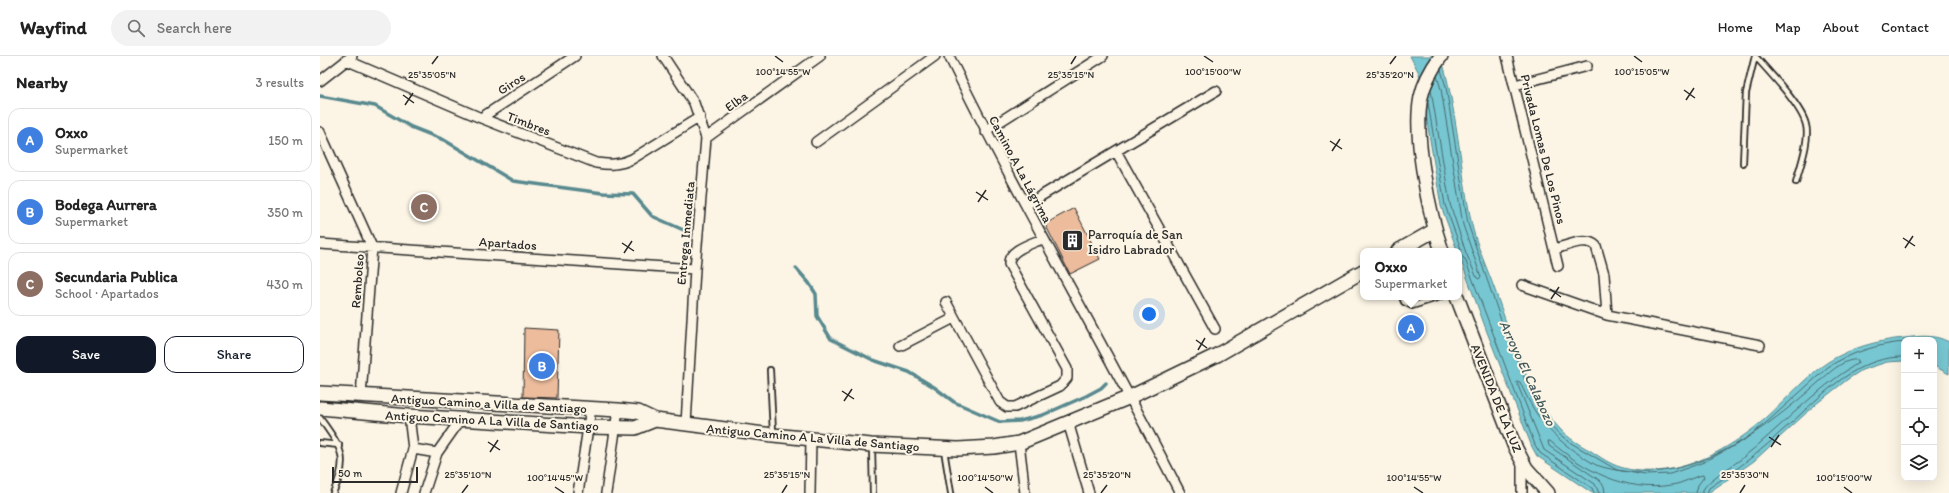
<!DOCTYPE html>
<html lang="en">
<head>
<meta charset="utf-8">
<style>
  body { margin:0; font-family:Itim,sans-serif; background:#f2f2f2; color:#222 }
  .controls { position:absolute; right:12px; bottom:12px; display:grid; overflow:hidden; border-radius:8px; box-shadow:0 4px 16px #0002 }
  .controls button { width:36px; height:36px; display:grid; place-items:center; padding:0; border:0; border-bottom:1px solid #e0e0e0; background:#fff; color:#222; font:20px sans-serif }
  .scale { position:absolute; left:12px; bottom:10px; width:86px; box-sizing:border-box; padding-left:4px; border:2px solid #2b2b2b; border-top:0; font-size:11px; line-height:14px; white-space:nowrap; color:#2b2b2b; -webkit-text-stroke:3px #fcf5e5; paint-order:stroke }
  .you { position:absolute; left:829px; top:258px; width:14px; height:14px; margin:-10px; border:3px solid #fff; border-radius:50%; background:#1a73e8; box-shadow:0 0 0 6px #1a73e833 }
  .badge { display:grid; place-items:center; width:26px; height:26px; border-radius:50%; background:#111827; color:#fff; font-size:13px; font-weight:700 }
  .pin { position:absolute; translate:-50% -50%; border:2px solid #fff; box-shadow:0 1px 4px #0006 }
  .popup { position:absolute; left:1040px; top:192px; width:102px; height:52px; box-sizing:border-box; display:grid; place-content:center; border-radius:8px; background:#fff; filter:drop-shadow(0 1px 3px #0005); font-size:13px; white-space:nowrap; color:#767676 }
  .popup b { font-size:15px; color:#222 }
  .popup::after { content:''; position:absolute; left:50%; top:100%; margin-left:-8px; border:8px solid transparent; border-top-color:#fff }
  .list { margin:0; padding:0; list-style:none }
  h2 { display:flex; justify-content:space-between; align-items:center; height:52px; margin:0; padding:0 16px; font-size:17px }
  h2 small { font-size:13px; font-weight:400; color:#767676 }
  .list li { display:grid; grid-template-columns:26px 1fr auto; gap:12px; align-items:center; box-sizing:border-box; height:64px; margin:0 8px 8px; padding:0 8px; border:1px solid #e0e0e0; border-radius:12px }
  .list b { display:block; font-size:15px; white-space:nowrap }
  .list p { margin:0; font-size:13px; white-space:nowrap; color:#767676 }
  .list em { font-size:13px; font-style:normal; color:#767676 }
  .actions { display:flex; gap:8px; padding:12px 16px }
  .actions a { flex:1; padding:9px 0; border:1px solid #111827; border-radius:12px; text-align:center; font-size:14px; color:#111827 }
  .actions .main { background:#111827; color:#fff }
  .icon { flex:none; width:22px; height:22px; fill:none; stroke:currentColor; stroke-width:2; stroke-linecap:round; stroke-linejoin:round }
  .map { position:relative; flex:none; width:1629px; height:437px; overflow:hidden }
  header { display:flex; align-items:center; gap:24px; box-sizing:border-box; height:56px; padding:0 20px; background:#fff; border-bottom:1px solid #e0e0e0 }
  header strong { font-size:19px }
  nav { display:flex; gap:22px; margin-inline-start:auto; font-size:14px }
  .search { width:280px; height:36px; background:#f2f2f2; display:flex; align-items:center; gap:10px; box-sizing:border-box; padding:0 14px; border-radius:22px; color:#767676; font-size:15px }
  main { display:flex }
  aside { flex:1; background:#fff }
  .map>svg:first-child { display:block }
  .water { fill:#77c7d2; stroke:#59898f }
  .lines { fill:none; stroke-linecap:round; stroke-linejoin:round }
  .shore { stroke:#49696e; stroke-width:1 }
  .stream { stroke:#59898f; stroke-width:3.5 }
  .building { fill:#ecbc9c; stroke:#2b2b2b }
  .lane-casing { stroke:#2b2b2b; stroke-width:8 }
  .street-casing { stroke:#2b2b2b; stroke-width:12 }
  .secondary-casing { stroke:#2b2b2b; stroke-width:16 }
  .lane { stroke:#fcf5e5; stroke-width:4.5 }
  .street { stroke:#fcf5e5; stroke-width:9 }
  .secondary { stroke:#fcf5e5; stroke-width:13 }
  .ticks { fill:none; stroke:#2b2b2b; stroke-width:1.5 }
  .labels { text-anchor:middle; stroke-width:4; stroke-linejoin:round; paint-order:stroke }
  .street-label { font-size:13px; fill:#2b2b2b; stroke:#fcf5e5 }
  .poi-label { font-size:13px; fill:#2b2b2b; stroke:#fcf5e5; text-anchor:start }
  .water-label { font-size:14px; font-style:italic; fill:#425a5d; stroke:#fcf5e5 }
  .ticks-label { font-size:10px; text-anchor:middle; fill:#2b2b2b; stroke:#fcf5e5; stroke-width:4; stroke-linejoin:round; paint-order:stroke }
</style>
</head>
<body>
<header>
<strong>Wayfind</strong>
<div class="search"><svg class="icon" aria-label="search" viewBox="0 0 24 24"><circle cx="10" cy="10" r="6"/><path d="M15 15l6 6"/></svg>Search here</div>
<nav><a>Home</a><a>Map</a><a>About</a><a>Contact</a></nav>
</header>
<main>
<aside>
<h2>Nearby<small>3 results</small></h2>
<ul class="list">
<li><span class="badge" style="background:#3f7fe0">A</span><div><b>Oxxo</b><p>Supermarket</p></div><em>150 m</em></li>
<li><span class="badge" style="background:#3f7fe0">B</span><div><b>Bodega Aurrera</b><p>Supermarket</p></div><em>350 m</em></li>
<li><span class="badge" style="background:#8d6e63">C</span><div><b>Secundaria Publica</b><p>School · Apartados</p></div><em>430 m</em></li>
</ul>
<div class="actions"><a class="main">Save</a><a>Share</a></div>
</aside>
<div class="map">
<svg width="1629" height="437" viewBox="0 0 1629 437">
  <rect width="100%" height="100%" fill="#fcf5e5"/>
  <filter id="ink" filterUnits="userSpaceOnUse"><feTurbulence type="fractalNoise" baseFrequency=".025" numOctaves="2"/><feDisplacementMap in="SourceGraphic" scale="8" xChannelSelector="R" yChannelSelector="G"/><feConvolveMatrix kernelMatrix="1 2 1 2 8 2 1 2 1" color-interpolation-filters="sRGB"/></filter>
  <g filter="url(#ink)">
    <!-- water -->
    <path class="water" d="M1090,0H1121C1137,54 1140,110 1151,165C1156,189 1168,214 1176,237C1191,280 1209,341 1240,373C1248,382 1260,389 1271,395C1280,401 1290,408 1300,411C1352,427 1408,395 1446,362C1466,344 1486,320 1508,306C1530,292 1559,284 1584,282C1600,280 1614,278 1629,286V318L1614,310V284H1584V305L1567,306L1542,314L1528,323L1496,348L1434,405L1388,437H1272L1217,400L1212,391L1167,276L1121,150L1099,17Z"/>
    <g class="lines">
      <!-- shore -->
      <path class="shore" d="M1121,14L1126,31L1148,168L1184,273L1213,343L1229,367L1239,378L1251,387L1297,414L1325,419L1350,418L1384,406L1423,385L1447,366L1508,311C1530,297 1558,288 1584,286
        M1111,34L1130,148L1146,197L1157,222L1159,223L1161,221L1143,169L1121,33L1117,20
        M1108,47L1125,149L1141,193L1140,199L1145,203L1215,389L1220,397L1272,432L1274,437
        M1279,437L1275,428L1224,394L1197,327V325L1200,326C1218,368 1237,386 1276,409C1362,437 1439,379 1499,326C1509,317 1524,302 1538,304V307C1494,334 1460,372 1420,404C1411,411 1383,426 1382,437
        M1285,437L1284,430L1279,424L1229,390L1228,385H1230C1263,414 1306,437 1351,429C1362,428 1372,421 1383,419L1384,421L1378,429L1376,437
        M1387,437L1389,432C1410,418 1431,403 1450,386C1461,375 1473,366 1484,355C1512,329 1544,300 1584,301"/>
      <!-- stream -->
      <path class="stream" d="M0,40L55,50L91,71L124,84L193,125L283,137L313,138L332,160L368,176
        M476,212L489,227L496,238L497,260L511,283L553,304L589,316L614,331L634,346L680,366L700,365L723,359L766,340L781,332L786,327"/>
    </g>
    <!-- building -->
    <path class="building" d="M754,152L780,203L750,218L725,168Z
      M204,272L239,274L237,342L203,341Z"/>
    <g class="lines">
      <defs>
        <path id="lane" d="M1435,0C1449,16 1482,50 1486,69C1490,84 1480,111 1476,126
          M1423,107L1426,37L1435,0
          M1082,241L1084,246L1092,250L1120,241
          M450,314L453,377
          M0,362C21,392 30,401 13,437
          M0,387L19,389
          M552,391L553,437
          M624,394L631,437"/>
        <path id="street" d="M343,0L374,47L386,82L375,213L366,368
          M629,0C701,148 785,290 860,437
          M1187,0L1238,210
          M26,4L161,62L276,107C290,109 299,109 312,103L380,61
          M0,25L32,0
          M1195,29L1267,10
          M161,62L255,0
          M665,75L783,0
          M0,76L52,191L41,340
          M386,82L500,0
          M496,86L615,0
          M796,95L895,273
          M706,149L896,35
          M0,188L375,213
          M1235,193C1246,190 1267,180 1276,190L1284,218L1287,259
          M1202,229L1287,259L1440,289
          M626,246L680,346L687,351H695L740,330L747,322V313L689,208C688,194 711,188 722,183
          M580,290L634,262
          M748,366L769,437
          M699,387L705,437
          M93,393L117,397
          M1202,406V437
          M81,437L93,393L89,360
          M104,437L117,397L141,363
          M258,437L271,352
          M286,437L298,354
          M490,437L491,382"/>
        <path id="secondary" d="M1121,0C1113,11 1104,27 1101,41C1093,79 1109,158 1122,195
          M1078,195L1115,174
          M1137,241L1194,389L1206,412L1228,437
          M0,337L298,354L318,356L335,364
          M0,352L89,360L269,371L315,372L335,364L453,379L551,389L638,393L674,391L699,387L810,341L897,299L1043,215"/>
      </defs>
      <!-- lane casing -->
      <use href="#lane" class="lane-casing"/>
      <!-- street casing -->
      <use href="#street" class="street-casing"/>
      <!-- secondary casing -->
      <use href="#secondary" class="secondary-casing"/>
      <!-- lane -->
      <use href="#lane" class="lane"/>
      <!-- street -->
      <use href="#street" class="street"/>
      <!-- secondary -->
      <use href="#secondary" class="secondary"/>
    </g>
  </g>
  <!-- ticks -->
  <path class="ticks" d="M455,0L463,6M884,0L893,6M1314,0L1322,6M112,8L118,0M751,8L756,0M1070,8L1076,0M1364,34L1375,42M83,39L94,47M1366,44L1374,32M85,49L93,37M1010,85L1022,93M1012,95L1020,83M656,136L668,144M658,146L666,134M1583,182L1595,190M302,187L314,195M1585,192L1593,180M304,197L312,185M1230,233L1241,241M1231,243L1239,231M876,284L887,292M878,294L885,282M522,335L534,343M524,345L532,333M1449,381L1461,389M168,386L180,394M1451,391L1459,379M170,396L178,384M235,431L244,437M665,431L673,437M1094,431L1103,437M1524,431L1532,437M142,437L148,429M462,437L467,429M781,437L787,429M1420,437L1425,429"/>
  <!-- icons -->
  <defs>
    <symbol id="building-square" viewBox="-11 -11 22 22"><rect x="-9" y="-9" width="18" height="18" rx="4" fill="#2b2b2b" stroke="#fcf5e5"/><path d="M-4-6H4V6H1V3H-1V6H-4ZM-2.5-4.3h1.7v1.8h-1.7ZM.8-4.3h1.7v1.8H.8ZM-2.5-1h1.7V.8h-1.7ZM.8-1h1.7V.8H.8Z" fill="#fff"/></symbol>
  </defs>
  <g fill-rule="evenodd">
    <use href="#building-square" x="740" y="172" width="25" height="25"/>
  </g>
  <g class="labels">
    <!-- street labels -->
    <g class="street-label">
      <text transform="translate(191 27) rotate(-33)" y="5">Giros</text>
      <text transform="translate(416 45) rotate(-36)" y="5">Elba</text>
      <text transform="translate(209 67) rotate(21)" y="5">Timbres</text>
      <text transform="translate(1224 93) rotate(76)" y="5">Privada Lomas De Los Pinos</text>
      <text transform="translate(701 113) rotate(62)" y="5">Camino A La Lágrima</text>
      <text transform="translate(365 177) rotate(-85)" y="5">Entrega Inmediata</text>
      <text transform="translate(188 187) rotate(4)" y="5">Apartados</text>
      <text transform="translate(37 225) rotate(-86)" y="5">Rembolso</text>
      <text transform="translate(1177 342) rotate(68)" y="5">AVENIDA DE LA LUZ</text>
      <text transform="translate(169 347) rotate(3)" y="5">Antiguo Camino a Villa de Santiago</text>
      <text transform="translate(172 364) rotate(3)" y="5">Antiguo Camino A La Villa de Santiago</text>
      <text transform="translate(493 381) rotate(5)" y="5">Antiguo Camino A La Villa de Santiago</text>
    </g>
    <!-- poi labels -->
    <g class="poi-label">
      <text x="768" y="183">Parroquía de San<tspan x="768" dy="15">Isidro Labrador</tspan></text>
    </g>
    <!-- water labels -->
    <g class="water-label">
      <text transform="translate(1208 317) rotate(65)" y="5">Arroyo El Calabozo</text>
    </g>
  </g>
  <g class="ticks-label">
    <text x="1322" y="19">100°15'05"W</text>
    <text x="463" y="19">100°14'55"W</text>
    <text x="893" y="19">100°15'00"W</text>
    <text x="112" y="22">25°35'05"N</text>
    <text x="751" y="22">25°35'15"N</text>
    <text x="1070" y="22">25°35'20"N</text>
    <text x="148" y="422">25°35'10"N</text>
    <text x="467" y="422">25°35'15"N</text>
    <text x="787" y="422">25°35'20"N</text>
    <text x="1425" y="422">25°35'30"N</text>
    <text x="235" y="425">100°14'45"W</text>
    <text x="665" y="425">100°14'50"W</text>
    <text x="1094" y="425">100°14'55"W</text>
    <text x="1524" y="425">100°15'00"W</text>
  </g>
</svg>
<div class="controls">
<button>+</button>
<button>−</button>
<button><svg class="icon" aria-label="locate" viewBox="0 0 24 24"><circle cx="12" cy="12" r="6"/><path d="M12 2v4M12 18v4M2 12h4M18 12h4"/></svg></button>
<button><svg class="icon" aria-label="layers" viewBox="0 0 24 24"><path d="M12 4l9 5-9 5-9-5zM3 14l9 5 9-5"/></svg></button>
</div>
<div class="scale">50 m</div>
<div class="you"></div>
<div class="pin badge" style="left:1091px;top:272px;background:#3f7fe0">A</div>
<div class="popup"><b>Oxxo</b>Supermarket</div>
<div class="pin badge" style="left:222px;top:310px;background:#3f7fe0">B</div>
<div class="pin badge" style="left:104px;top:151px;background:#8d6e63">C</div>
</div>
</main>
</body>
</html>
